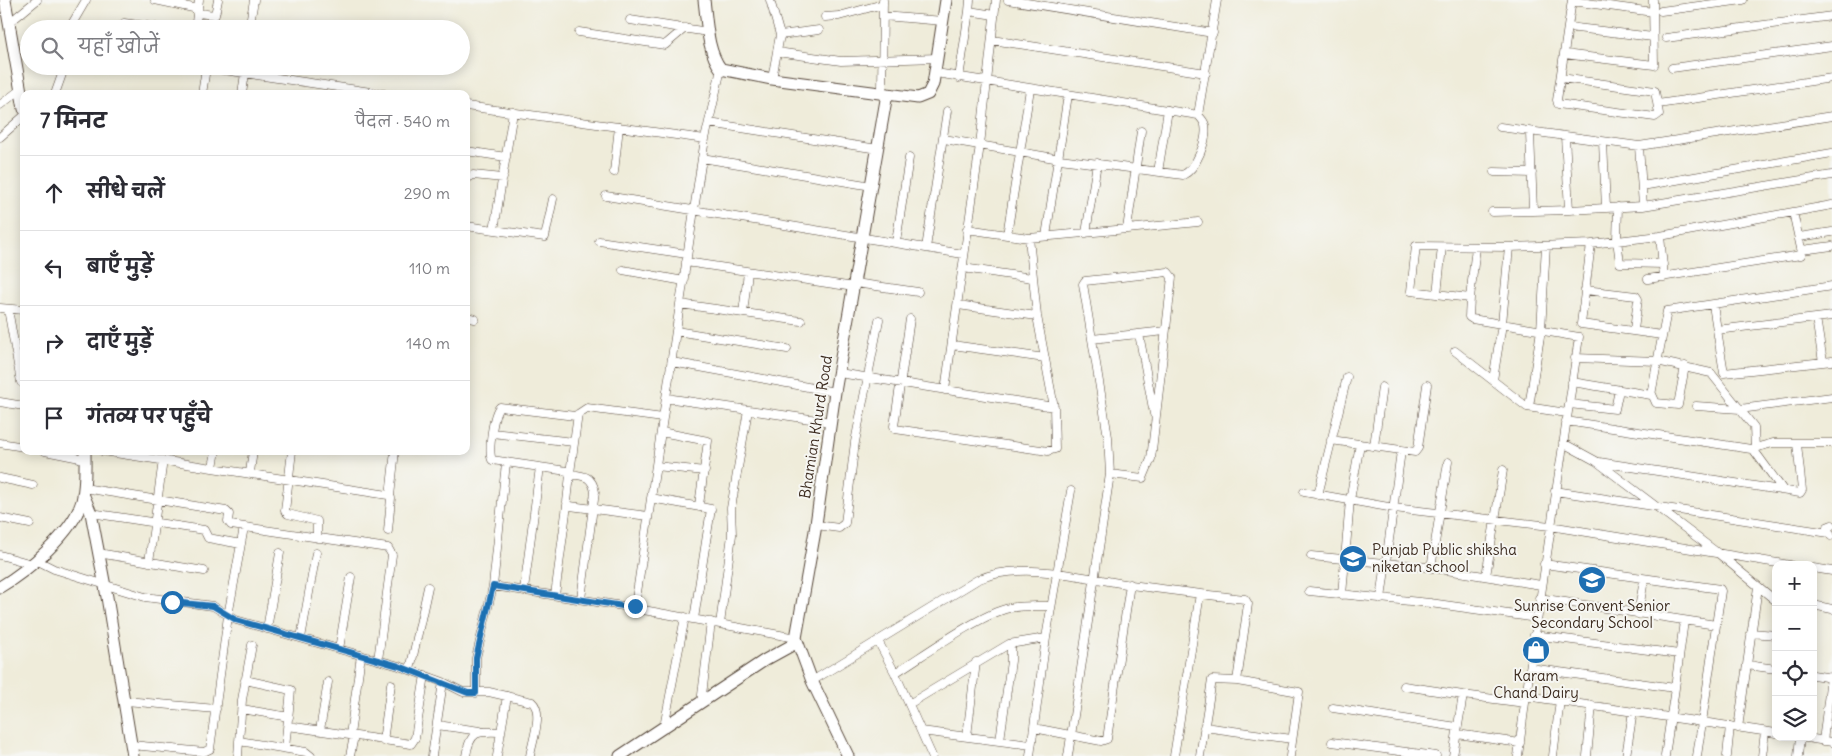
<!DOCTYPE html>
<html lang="hi">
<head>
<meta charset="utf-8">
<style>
  body { margin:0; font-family:Delius,"Playpen Sans Deva",sans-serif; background:#f2f2f3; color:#2b2b33 }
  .controls { position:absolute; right:15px; bottom:15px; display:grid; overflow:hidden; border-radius:10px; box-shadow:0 2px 12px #0003 }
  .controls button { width:45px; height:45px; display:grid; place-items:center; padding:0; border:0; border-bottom:1px solid #e1e1e2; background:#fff; color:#2b2b33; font:25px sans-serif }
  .stop { position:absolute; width:15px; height:15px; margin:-11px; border:4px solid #1f6fb2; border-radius:50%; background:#fff }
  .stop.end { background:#1f6fb2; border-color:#fff; box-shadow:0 1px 5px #0008 }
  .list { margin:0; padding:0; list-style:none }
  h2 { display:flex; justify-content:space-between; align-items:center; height:65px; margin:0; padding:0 20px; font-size:21px }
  h2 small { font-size:16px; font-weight:400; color:#7c7c81 }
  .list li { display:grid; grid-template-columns:32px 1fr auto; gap:15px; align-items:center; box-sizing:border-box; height:75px; padding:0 20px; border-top:1px solid #e1e1e2 }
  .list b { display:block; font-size:19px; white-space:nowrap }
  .list em { font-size:16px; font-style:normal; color:#7c7c81 }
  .icon { flex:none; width:28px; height:28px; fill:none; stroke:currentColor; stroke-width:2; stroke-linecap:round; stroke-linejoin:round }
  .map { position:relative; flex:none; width:1832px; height:756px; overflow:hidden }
  .search { position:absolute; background:#fff; box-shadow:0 2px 12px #0003; left:20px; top:20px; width:450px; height:55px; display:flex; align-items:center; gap:12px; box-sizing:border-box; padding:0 18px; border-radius:28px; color:#7c7c81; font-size:19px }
  .panel { position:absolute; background:#fff; box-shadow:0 2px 12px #0003; left:20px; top:90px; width:450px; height:365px; border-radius:10px }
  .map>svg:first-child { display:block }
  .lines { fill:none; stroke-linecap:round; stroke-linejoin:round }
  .street-casing { stroke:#56473a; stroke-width:9 }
  .secondary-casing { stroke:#56473a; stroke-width:13 }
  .street { stroke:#fff; stroke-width:8 }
  .secondary { stroke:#fff; stroke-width:11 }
  .route { stroke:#1f6fb2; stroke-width:6 }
  .labels { text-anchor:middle; stroke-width:4; stroke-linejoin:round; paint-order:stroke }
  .street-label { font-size:15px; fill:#3b2a1e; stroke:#f6f6f2 }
  .poi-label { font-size:15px; fill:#3b2a1e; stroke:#f6f6f2 }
</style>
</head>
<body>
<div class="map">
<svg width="1832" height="756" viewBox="0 0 1832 756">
  <rect width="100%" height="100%" fill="#f6f6f2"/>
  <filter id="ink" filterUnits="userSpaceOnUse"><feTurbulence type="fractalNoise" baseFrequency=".02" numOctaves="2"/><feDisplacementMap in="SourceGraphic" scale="10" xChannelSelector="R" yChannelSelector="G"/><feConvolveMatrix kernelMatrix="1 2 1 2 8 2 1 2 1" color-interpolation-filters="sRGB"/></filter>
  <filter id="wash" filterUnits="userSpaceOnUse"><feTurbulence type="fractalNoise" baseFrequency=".0096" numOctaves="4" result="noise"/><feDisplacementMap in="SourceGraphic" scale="20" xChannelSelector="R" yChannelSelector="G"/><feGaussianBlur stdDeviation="1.12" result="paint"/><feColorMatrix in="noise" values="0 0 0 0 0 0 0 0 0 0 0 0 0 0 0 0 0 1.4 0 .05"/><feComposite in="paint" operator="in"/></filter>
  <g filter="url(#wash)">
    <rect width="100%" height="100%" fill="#efecda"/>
  </g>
  <g filter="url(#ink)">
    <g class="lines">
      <defs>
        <path id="street" d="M155,0L198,9
          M770,0L780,35L772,79
          M1008,0L1213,33
          M1572,1L1653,12
          M969,11L970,0
          M1661,11L1743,0
          M197,13L215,15L218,0
          M883,16L943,21
          M825,17L839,16L883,4
          M630,20L708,32
          M9,23L37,0
          M124,23L168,29
          M1568,27L1653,37
          M69,29L86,0
          M195,29L199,0
          M249,29L254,0
          M579,32L665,45L685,28
          M780,35L819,30
          M1666,38L1832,16
          M992,40L1206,73
          M777,52L841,61L938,58
          M1564,54L1654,65L1653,0
          M197,66L384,94
          M1672,68L1832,46
          M721,69L705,139L694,210L635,606L638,609L796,638
          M936,73L1198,115L1217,0
          M959,78L969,11L994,15
          M1561,78L1655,91L1659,114L1655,117L1558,104L1557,100L1572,0
          M882,93L883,0
          M55,94L65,66
          M202,94L206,68
          M242,94L245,73
          M1658,104L1832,78
          M0,105L20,90
          M466,106L705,139
          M709,123L878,149
          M1500,127L1639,146L1832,116
          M1530,133L1533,211L1569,210L1565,136
          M0,137L24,116
          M944,139L1060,159L1183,175C1196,169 1208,140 1205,125C1204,121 1201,118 1198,115
          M1603,142L1606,208L1643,206L1639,146
          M466,151L506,157
          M702,158L872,186
          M614,172L619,127
          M1158,172L1168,110
          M1494,172L1532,173
          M466,179L473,175L503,178
          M1642,186L1832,153
          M606,196L963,254
          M1643,206L1832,175
          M1618,207L1617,240L1620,263L1663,264
          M1569,210L1606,208
          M1492,212L1533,211
          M466,226L545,237L553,199
          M967,229L1007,235L1030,89
          M1127,229L1198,222
          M494,230L513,112
          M1086,233L1097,163
          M1007,235L1029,238L1127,229L1141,131
          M1046,236L1068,95
          M1660,236L1664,277
          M1799,237L1832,232
          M599,241L687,254
          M896,242L909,158
          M1591,244L1581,324L1662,335
          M926,248L947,111
          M1802,250L1832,246
          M686,262L854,287
          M963,268L1032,278
          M623,270L684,281
          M1648,279L1801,255L1802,253L1793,212
          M855,283L918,292
          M1585,290L1636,296L1638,299L1634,330
          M1437,294L1442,247
          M1470,298L1476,247
          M680,304L801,321
          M958,305L1037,316
          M1713,305L1724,373L1832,361
          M0,308L24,310
          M8,309L21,382
          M743,313L748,272
          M466,317L475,319
          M1816,318L1823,362
          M910,319L894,426L895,429L1048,451L1055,449L1054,407L1037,316L1029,238
          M1717,330L1832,316
          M676,331L787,349
          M1139,334L1154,414
          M1092,339L1165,331
          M952,345L1045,358
          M1455,351L1527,407L1567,413
          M1575,358L1657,361L1711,373L1754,427L1755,449
          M672,362L835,392
          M839,373L1054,407
          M1493,380L1502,324L1509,247
          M1572,382L1651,395L1667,311L1832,286
          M945,390L980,145L996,0
          M1652,394L1656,403L1678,405L1685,366
          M666,398L831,422
          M0,402L24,406
          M1569,404L1615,409L1619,390
          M1696,406L1740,409L1832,397
          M1529,407L1541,330L1546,246
          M1566,421L1751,449L1773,443H1832
          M661,432L708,441L699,505
          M492,433L574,442
          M1331,440L1415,452L1418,448L1427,385
          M0,443L24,447
          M1563,443L1596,461L1719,554L1776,601
          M1374,446L1382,387
          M1753,449L1783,490
          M45,451L85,459
          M102,451L388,495L391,498L388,531
          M292,451L285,511L288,514L317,521V538
          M1599,462L1800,493L1802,490L1797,444
          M656,466L705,471
          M213,467L216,451
          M250,472L253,451
          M570,473L578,414
          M570,474C585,476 592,476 595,492L581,599
          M0,478L33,485
          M84,488L226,511L229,514L228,521L231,525L388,548L392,555L378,660
          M1555,491L1829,533
          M1304,492L1394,508L1550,526L1790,565
          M1318,495L1347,377
          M390,496L395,451
          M651,498L711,509L694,619
          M91,513L204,530L208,538L241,544
          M648,516L570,506L567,502L570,475L567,471L492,460C488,451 493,413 500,407L575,416L587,408L663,418
          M0,518L30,524
          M816,525L839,528L845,523L855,442L879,320
          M1831,536L1827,527L1832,525
          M98,553L204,571
          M0,555L32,564
          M1311,556L1427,567L1541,585
          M36,560L54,569L145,597L213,606L236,620L399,666L443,682L463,692H489L532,702C544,712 532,742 530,756
          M149,562L163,460
          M1431,568L1448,462
          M1813,568L1832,571
          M1486,576L1503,470
          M493,586L636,608
          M524,590L540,467
          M1309,591L1430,603L1537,618
          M555,595L567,505
          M1342,595L1350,500L1360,444
          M1539,598L1716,625
          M1381,599L1401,451
          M1813,605L1832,609
          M1638,614L1644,580
          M720,624L732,535L731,508L748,410
          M267,629L280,553
          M1751,633L1776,635
          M1534,635L1679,654
          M301,638L316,553
          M878,641L895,673L932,756
          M339,649L351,577
          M1747,665L1776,669
          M1530,668L1675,688L1665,756
          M410,670L428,587
          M895,673C924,655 979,615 1009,608C1023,605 1037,606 1051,606
          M1813,675L1832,678
          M245,680L291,690L285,748
          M812,681L977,580C1020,560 1085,578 1131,585C1169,590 1207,595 1245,599L1248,604L1237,681L1212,680L1200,756
          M1237,681L1299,692L1290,756
          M1404,686L1463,695
          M1675,688L1684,621
          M476,693V658L493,586L506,463
          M1526,696L1702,722L1721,591L1720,589L1544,564
          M126,701L216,709
          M701,703L711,622
          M1525,703L1579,337L1472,319L1469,317L1470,298L1411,291L1416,246L1509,247L1591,244L1660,236L1832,205
          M909,704L1009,644L1046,638
          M1333,708L1457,727
          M242,709L289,717
          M437,725L480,731
          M288,726L411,744L415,738L425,675
          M664,727L685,617
          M1204,727L1292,739
          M1034,728L1101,741L1107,739L1130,584
          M1738,728L1758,587
          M320,730L328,682
          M921,731L1031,745
          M1457,734L1520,743
          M350,735L361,655
          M967,736L976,662
          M1801,737L1832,742
          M1000,740L1011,661V644
          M239,741L306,752L311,756
          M383,741L391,684
          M1823,741L1831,677
          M1332,742L1436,756
          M132,745L204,752L210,749L228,616L244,527
          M238,756L242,700L252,645
          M350,756L354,736
          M432,756L443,682
          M466,756C470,730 478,731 501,732
          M497,756L507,696
          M1030,756L1046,638L1071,491
          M1068,756L1110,474L1108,437L1083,284L1085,281L1168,272L1172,277L1151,459L1143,478L1110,474
          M1174,756L1200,594
          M1453,756L1463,695L1525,703L1518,756
          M1553,756L1560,700
          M1587,756L1592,705
          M1626,756L1633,711
          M1697,756L1702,722L1776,733
          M1727,756L1730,726
          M1762,756L1765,732
          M1798,756L1800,737"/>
        <path id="secondary" d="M5,0L24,109
          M704,0C707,22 707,51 721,69L772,79L918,98L928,94L933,84L946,0
          M83,494L91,513L107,597L133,756
          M0,587C27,571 73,533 82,501C86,485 85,468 85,451
          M620,756L765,660L796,643
          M848,756L812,681L796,638L815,531L835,392L887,94"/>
      </defs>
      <!-- street casing -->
      <use href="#street" class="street-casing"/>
      <!-- secondary casing -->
      <use href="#secondary" class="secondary-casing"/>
      <!-- street -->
      <use href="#street" class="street"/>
      <!-- secondary -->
      <use href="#secondary" class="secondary"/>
    </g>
  </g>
  <g class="lines" filter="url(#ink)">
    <!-- route -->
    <path class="route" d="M172,602L213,606L236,620L399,666L468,693H476V658L493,586L636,608L635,606"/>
  </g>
  <!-- icons -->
  <defs>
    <symbol id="school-disc" viewBox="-11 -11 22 22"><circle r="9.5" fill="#1f6fb2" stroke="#f6f6f2"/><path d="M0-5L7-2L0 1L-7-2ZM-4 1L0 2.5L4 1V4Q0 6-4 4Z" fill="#fff"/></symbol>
    <symbol id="shop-disc" viewBox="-11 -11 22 22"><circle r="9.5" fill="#1f6fb2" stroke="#f6f6f2"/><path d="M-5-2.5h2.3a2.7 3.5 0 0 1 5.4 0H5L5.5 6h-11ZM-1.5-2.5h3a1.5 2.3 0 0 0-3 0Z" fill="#fff"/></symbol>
  </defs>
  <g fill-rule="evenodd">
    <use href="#school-disc" x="1337" y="543" width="32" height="32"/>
    <use href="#school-disc" x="1576" y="564" width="32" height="32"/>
    <use href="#shop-disc" x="1520" y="634" width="32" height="32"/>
  </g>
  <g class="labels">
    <!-- street labels -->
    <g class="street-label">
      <text transform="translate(816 427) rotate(-81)" y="5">Bhamian Khurd Road</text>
    </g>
    <!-- poi labels -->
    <g class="poi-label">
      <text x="1372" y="555" text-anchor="start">Punjab Public shiksha<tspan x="1372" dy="17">niketan school</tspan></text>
      <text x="1592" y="611">Sunrise Convent Senior<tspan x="1592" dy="17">Secondary School</tspan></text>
      <text x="1536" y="681">Karam<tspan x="1536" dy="17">Chand Dairy</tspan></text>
    </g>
  </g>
</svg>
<div class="controls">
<button>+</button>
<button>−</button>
<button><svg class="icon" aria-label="locate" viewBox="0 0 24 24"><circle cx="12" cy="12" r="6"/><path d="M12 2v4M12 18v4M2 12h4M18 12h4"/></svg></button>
<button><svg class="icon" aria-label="layers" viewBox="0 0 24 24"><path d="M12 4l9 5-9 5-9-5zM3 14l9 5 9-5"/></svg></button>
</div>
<div class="stop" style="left:172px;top:602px"></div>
<div class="stop end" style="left:635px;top:606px"></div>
<div class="search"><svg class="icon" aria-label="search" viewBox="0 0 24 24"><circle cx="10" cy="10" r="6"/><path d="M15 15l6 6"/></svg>यहाँ खोजें</div>
<section class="panel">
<h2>7 मिनट<small>पैदल · 540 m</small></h2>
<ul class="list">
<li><svg class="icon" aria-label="ahead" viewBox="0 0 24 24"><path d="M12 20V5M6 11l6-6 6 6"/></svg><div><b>सीधे चलें</b></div><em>290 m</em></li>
<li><svg class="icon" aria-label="left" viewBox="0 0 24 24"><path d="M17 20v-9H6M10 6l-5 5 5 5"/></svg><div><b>बाएँ मुड़ें</b></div><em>110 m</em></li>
<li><svg class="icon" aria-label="right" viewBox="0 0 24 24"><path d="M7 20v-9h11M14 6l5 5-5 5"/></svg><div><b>दाएँ मुड़ें</b></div><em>140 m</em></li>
<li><svg class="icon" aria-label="arrive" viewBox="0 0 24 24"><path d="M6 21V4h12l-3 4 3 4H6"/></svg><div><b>गंतव्य पर पहुँचे</b></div></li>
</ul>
</section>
</div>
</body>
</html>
